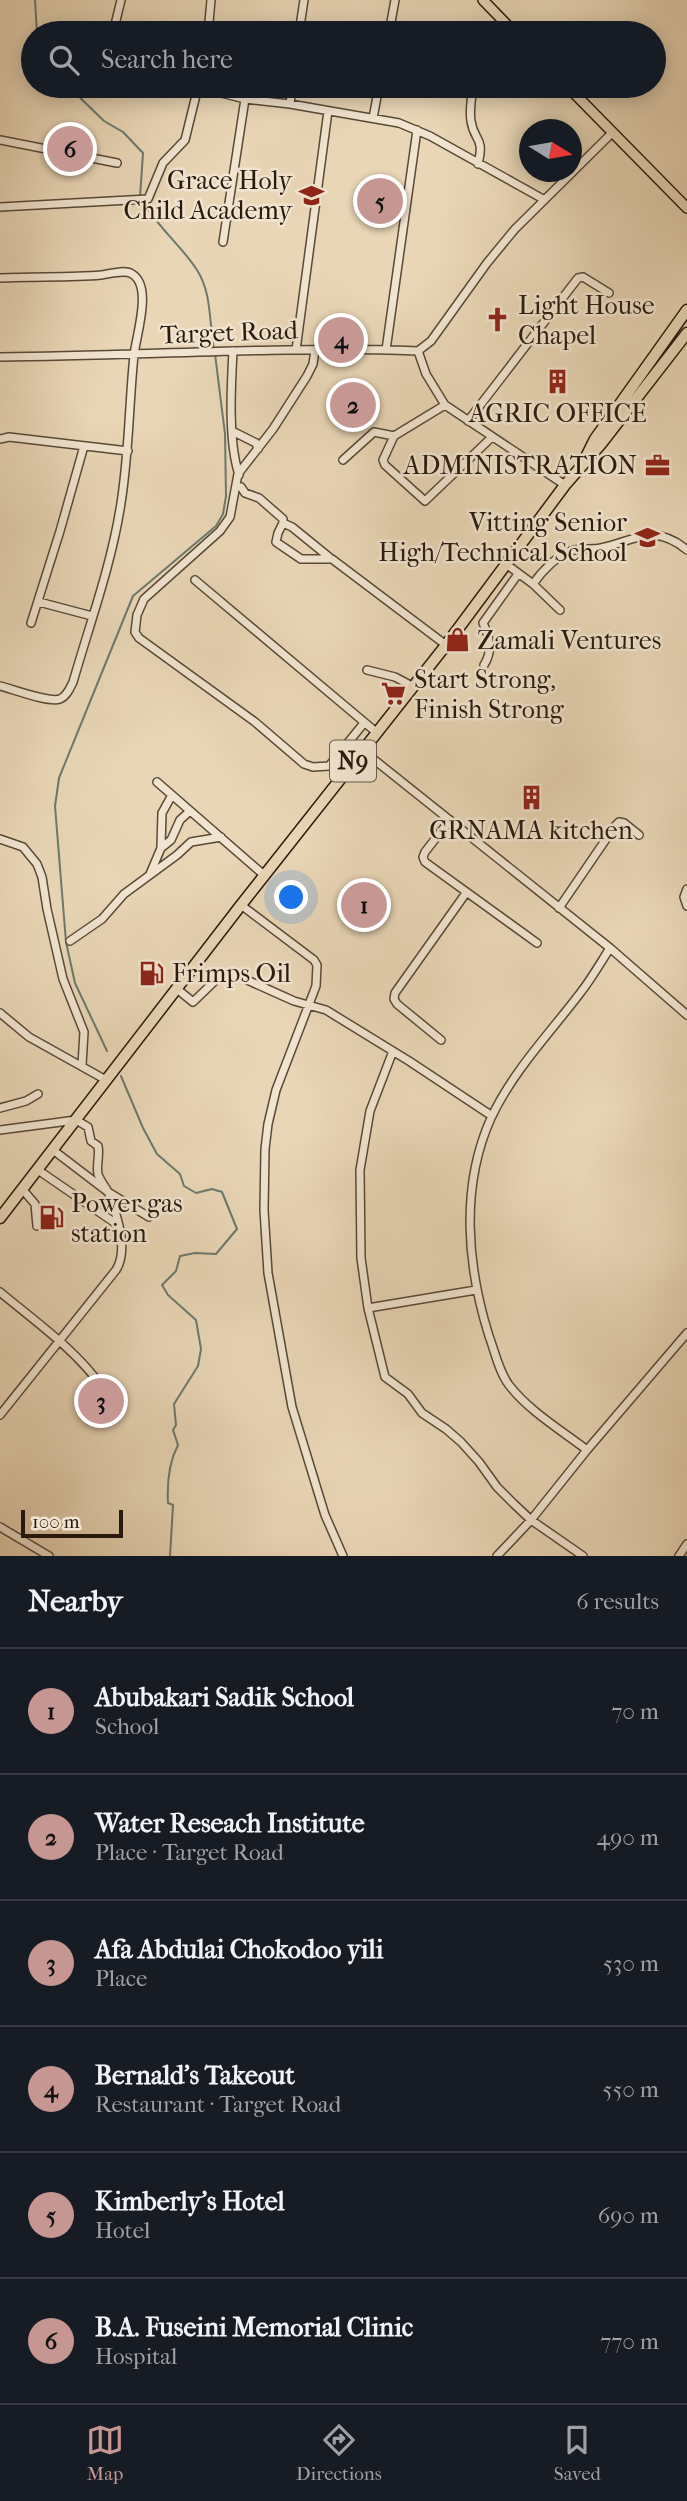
<!DOCTYPE html>
<html lang="en">
<head>
<meta charset="utf-8">
<style>
  body { margin:0; font-family:"IM FELL French Canon",serif; background:#20242c; color:#f1f3f6 }
  .compass { position:absolute; left:519px; top:119px; width:63px; height:63px; border-radius:50%; background:#171b24; box-shadow:0 4px 18px #0003; rotate:101deg }
  .scale { position:absolute; left:21px; bottom:18px; width:102px; box-sizing:border-box; padding-left:7px; border:4px solid #291a0d; border-top:0; font-size:19px; line-height:24px; white-space:nowrap; color:#291a0d; -webkit-text-stroke:5px #f1e4d0; paint-order:stroke }
  .you { position:absolute; left:292px; top:898px; width:24px; height:24px; margin:-18px; border:5px solid #fff; border-radius:50%; background:#1a73e8; box-shadow:0 0 0 10px #1a73e833 }
  .badge { display:grid; place-items:center; width:46px; height:46px; border-radius:50%; background:#c59692; color:#111; font-size:23px; font-weight:700 }
  .pin { position:absolute; translate:-50% -50%; border:4px solid #fff; box-shadow:0 2px 7px #0006 }
  .list { margin:0; padding:0; list-style:none }
  h2 { display:flex; justify-content:space-between; align-items:center; height:91px; margin:0; padding:0 28px; font-size:30px }
  h2 small { font-size:23px; font-weight:400; color:#9ea1a6 }
  .list li { display:grid; grid-template-columns:46px 1fr auto; gap:21px; align-items:center; box-sizing:border-box; height:126px; padding:0 28px; border-top:2px solid #363941 }
  .list b { display:block; font-size:26px; white-space:nowrap }
  .list p { margin:0; font-size:23px; white-space:nowrap; color:#9ea1a6 }
  .list em { font-size:23px; font-style:normal; color:#9ea1a6 }
  .icon { flex:none; width:38px; height:38px; fill:none; stroke:currentColor; stroke-width:2; stroke-linecap:round; stroke-linejoin:round }
  .map { position:relative; flex:none; width:687px; height:1556px; overflow:hidden }
  .search { position:absolute; background:#171b24; box-shadow:0 4px 18px #0003; left:21px; right:21px; top:21px; height:77px; display:flex; align-items:center; gap:18px; box-sizing:border-box; padding:0 24px; border-radius:38px; color:#9ea1a6; font-size:26px }
  .sheet { height:847px; background:#171b24 }
  nav { display:flex; justify-content:space-around; align-items:center; box-sizing:border-box; height:98px; border-top:2px solid #363941; background:#171b24; font-size:19px; color:#9ea1a6 }
  nav a { display:grid; justify-items:center; gap:4px }
  nav .on { color:#c59692 }
  .map>svg:first-child { display:block }
  .lines { fill:none; stroke-linecap:round; stroke-linejoin:round }
  .stream { stroke:#6b796d; stroke-width:2 }
  .minor-casing { stroke:#594937; stroke-width:10 }
  .major-casing { stroke:#291a0d; stroke-width:12 }
  .highway-casing { stroke:#291a0d; stroke-width:13 }
  .minor { stroke:#f1e4d0; stroke-width:7 }
  .major { stroke:#e9d6b6; stroke-width:9 }
  .highway { stroke:#e9d6b6; stroke-width:10 }
  .labels { text-anchor:middle; stroke-width:5; stroke-linejoin:round; paint-order:stroke }
  .shield { fill:#f1e4d0; stroke:#655748; stroke-width:2 }
  .shield-label { font-size:24px; font-weight:bold; fill:#291a0d }
  .poi-label { font-size:26px; fill:#291a0d; stroke:#f1e4d0; text-anchor:start }
  .street-label { font-size:26px; fill:#291a0d; stroke:#f1e4d0 }
</style>
</head>
<body>
<div class="map">
<svg width="687" height="1556" viewBox="0 0 687 1556">
  <rect width="100%" height="100%" fill="#e9d6b6"/>
  <filter id="stains"><feTurbulence type="fractalNoise" baseFrequency=".00286" numOctaves="4"/><feColorMatrix values="0 0 0 0 .2 0 0 0 0 .09 0 0 0 0 .02 0 0 0 .5 -.17"/></filter>
  <radialGradient id="worn" r=".72"><stop offset=".6" stop-color="#630" stop-opacity="0"/><stop offset="1" stop-color="#630" stop-opacity=".3"/></radialGradient>
  <g class="lines">
    <!-- stream -->
    <path class="stream" d="M35,0L37,33
      M68,86L104,121L123,132L143,153L140,197
      M143,201C157,227 181,245 197,270C212,293 209,323 214,349
      M107,1051L75,983L66,942L55,806L59,778L133,596L216,526L223,514L226,496L225,434L215,354
      M121,1076L143,1128L157,1154L180,1174L184,1186L196,1193L212,1189L222,1192L237,1229L216,1254L195,1253L180,1256L176,1271L162,1285L168,1295L196,1320L201,1349L198,1366L174,1404L176,1425L173,1430L178,1445C169,1462 167,1484 168,1503L173,1505L170,1556"/>
    <defs>
      <path id="minor" d="M113,33L121,0
        M208,33L211,0
        M299,33L304,0
        M389,33L395,0
        M493,33L504,23
        M194,86L245,99L290,104L399,123L430,136L543,199
        M473,86C472,97 469,109 471,121C474,142 485,136 478,164
        M290,104L292,86
        M373,118L379,86
        M0,140L117,163
        M0,207L148,199L163,163L185,140L198,87
        M223,242L245,99
        M0,278C33,276 68,278 101,275C109,274 125,269 132,274C153,286 136,336 134,355C129,404 129,453 121,503C112,563 90,623 73,682C70,688 67,696 60,699C48,703 13,689 0,686
        M296,350L328,111
        M315,350L313,364L307,376L273,429L238,474L230,517L220,531L144,599L137,615L135,632L139,638L255,722L304,764L313,767L329,766L364,723
        M386,350L417,130
        M233,351C231,387 228,441 239,475
        M418,351L426,374L445,405L565,485
        M0,357C139,356 279,346 418,351L431,341L487,263L515,229L612,133
        M445,405L394,436L383,460L385,465L425,501L492,437
        M468,421L578,278L583,277L609,293
        M232,431L256,443L258,449
        M0,439L9,437L128,451
        M343,460L374,432L394,436
        M241,487L245,493L259,498L283,519V523L278,533L276,542L301,559H332L446,645
        M283,523L292,527L329,557
        M506,564L533,584L560,610
        M195,580L376,732
        M533,584C542,571 558,554 574,550C583,548 592,550 601,548C636,540 654,523 687,550
        M39,602L92,616
        M31,623L60,531L84,446
        M484,665C493,651 490,638 483,623L518,574
        M367,670L395,677L412,686
        M362,750L610,948L687,1015
        M157,782L264,875
        M450,820L425,852L423,857L425,862L537,943
        M0,839L23,847L37,864L42,877L47,909L63,979L84,1032L82,1065
        M161,847L162,813L172,795
        M150,874L161,848L171,840L180,820L190,811
        M687,889L684,897L687,906
        M241,905L314,960L317,965L316,986L276,1090L268,1124L265,1149L264,1210L268,1273L292,1407L325,1515L343,1556
        M559,908L615,826L619,822L624,823L639,835
        M70,941L102,919L124,894L177,855L191,842L221,837
        M177,989L193,1002L220,976L236,975L294,1001L326,1010L409,1061L492,1116
        M0,1013L29,1037L106,1080
        M441,1040L397,1004L394,999L395,993L466,893
        M393,1051L370,1111L360,1170L361,1258L368,1308L385,1377L408,1394L422,1413L446,1429L461,1442L479,1462L497,1487L514,1504L531,1520L583,1556
        M0,1108L26,1101L38,1094
        M0,1130L76,1120L88,1127L91,1141L98,1146C100,1156 96,1165 98,1174C100,1181 106,1187 109,1194C117,1216 129,1249 116,1270L0,1415
        M53,1150L108,1192L149,1217
        M38,1170L118,1225
        M23,1190L35,1204L37,1226
        M0,1292C37,1323 75,1349 103,1388
        M368,1308L476,1290
        M587,1450C561,1430 529,1411 509,1385C499,1372 495,1352 489,1336C467,1266 460,1187 491,1118C513,1071 550,1033 581,992C592,978 601,962 610,948
        M0,1527L49,1556
        M497,1556L531,1520L587,1450L687,1333
        M679,1556L687,1544"/>
      <path id="major" d="M483,0L515,33
        M567,86L687,208"/>
      <path id="highway" d="M587,455L595,439L687,310
        M0,1218L241,905L446,645L565,485L601,444L687,333"/>
    </defs>
    <!-- minor casing -->
    <use href="#minor" class="minor-casing"/>
    <!-- major casing -->
    <use href="#major" class="major-casing"/>
    <!-- highway casing -->
    <use href="#highway" class="highway-casing"/>
    <!-- minor -->
    <use href="#minor" class="minor"/>
    <!-- major -->
    <use href="#major" class="major"/>
    <!-- highway -->
    <use href="#highway" class="highway"/>
  </g>
  <!-- icons -->
  <defs>
    <symbol id="school-bare" viewBox="-9 -9 18 18"><path d="M0-5L7-2L0 1L-7-2ZM-4 1L0 2.5L4 1V4Q0 6-4 4Z" fill="#8f2418" stroke="#f1e4d0" stroke-width="2.5" paint-order="stroke"/></symbol>
    <symbol id="church-bare" viewBox="-9 -9 18 18"><path d="M-1.2-6h2.4v3.5h3.3v2.4h-3.3V6h-2.4V-.1h-3.3v-2.4h3.3Z" fill="#8f2418" stroke="#f1e4d0" stroke-width="2.5" paint-order="stroke"/></symbol>
    <symbol id="building-bare" viewBox="-9 -9 18 18"><path d="M-4-6H4V6H1V3H-1V6H-4ZM-2.5-4.3h1.7v1.8h-1.7ZM.8-4.3h1.7v1.8H.8ZM-2.5-1h1.7V.8h-1.7ZM.8-1h1.7V.8H.8Z" fill="#8f2418" stroke="#f1e4d0" stroke-width="2.5" paint-order="stroke"/></symbol>
    <symbol id="office-bare" viewBox="-9 -9 18 18"><path d="M-6-3h4V-5.5h4V-3h4V5H-6ZM-1-4.5V-3h2v-1.5ZM-6 0V1H6V0Z" fill="#8f2418" stroke="#f1e4d0" stroke-width="2.5" paint-order="stroke"/></symbol>
    <symbol id="shop-bare" viewBox="-9 -9 18 18"><path d="M-5-2.5h2.3a2.7 3.5 0 0 1 5.4 0H5L5.5 6h-11ZM-1.5-2.5h3a1.5 2.3 0 0 0-3 0Z" fill="#8f2418" stroke="#f1e4d0" stroke-width="2.5" paint-order="stroke"/></symbol>
    <symbol id="supermarket-bare" viewBox="-9 -9 18 18"><path d="M-6-5.5h2.5l.6 2H6L4.5 2H-2.5L-4.4-4H-6ZM-1.5 3.2a1.3 1.3 0 1 0 .1 0ZM3 3.2a1.3 1.3 0 1 0 .1 0Z" fill="#8f2418" stroke="#f1e4d0" stroke-width="2.5" paint-order="stroke"/></symbol>
    <symbol id="fuel-bare" viewBox="-9 -9 18 18"><path d="M-5.5-6h7V0h2V4h1.3V-2.5L3-4.5l.8-.8L6-3V5H2.5V1h-1V6h-7ZM-4.2-4.7v3.2H.2V-4.7Z" fill="#8f2418" stroke="#f1e4d0" stroke-width="2.5" paint-order="stroke"/></symbol>
  </defs>
  <g fill-rule="evenodd">
    <use href="#school-bare" x="294" y="178" width="35" height="35"/>
    <use href="#church-bare" x="480" y="302" width="35" height="35"/>
    <use href="#building-bare" x="540" y="364" width="35" height="35"/>
    <use href="#office-bare" x="640" y="448" width="35" height="35"/>
    <use href="#school-bare" x="630" y="520" width="35" height="35"/>
    <use href="#shop-bare" x="440" y="622" width="35" height="35"/>
    <use href="#supermarket-bare" x="376" y="676" width="35" height="35"/>
    <use href="#building-bare" x="514" y="780" width="35" height="35"/>
    <use href="#fuel-bare" x="134" y="956" width="35" height="35"/>
    <use href="#fuel-bare" x="34" y="1200" width="35" height="35"/>
  </g>
  <g class="labels">
    <!-- shield labels -->
    <rect class="shield" x="330" y="740.5" width="46" height="41" rx="5"/>
    <g class="shield-label">
      <text x="353" y="769">N9</text>
    </g>
    <!-- poi labels -->
    <g class="poi-label">
      <text x="292" y="189" text-anchor="end">Grace Holy<tspan x="292" dy="30">Child Academy</tspan></text>
      <text x="518" y="314">Light House<tspan x="518" dy="30">Chapel</tspan></text>
      <text x="558" y="422" text-anchor="middle">AGRIC OFFICE</text>
      <text x="637" y="474" text-anchor="end">ADMINISTRATION</text>
      <text x="627" y="531" text-anchor="end">Vitting Senior<tspan x="627" dy="30">High/Technical School</tspan></text>
      <text x="477" y="649">Zamali Ventures</text>
      <text x="414" y="688">Start Strong,<tspan x="414" dy="30">Finish Strong</tspan></text>
      <text x="531" y="839" text-anchor="middle">GRNAMA kitchen</text>
      <text x="172" y="982">Frimps Oil</text>
      <text x="71" y="1212">Power gas<tspan x="71" dy="30">station</tspan></text>
    </g>
    <!-- street labels -->
    <g class="street-label">
      <text transform="translate(229 332) rotate(-2)" y="9">Target Road</text>
    </g>
  </g>
  <rect width="100%" height="100%" filter="url(#stains)"/>
  <rect width="100%" height="100%" fill="url(#worn)"/>
</svg>
<svg class="compass" viewBox="-18 -18 36 36"><path d="M0-13l5 13h-10z" fill="#e53935"/><path d="M0 13l5-13h-10z" fill="#9ea1a6"/></svg>
<div class="scale">100 m</div>
<div class="you"></div>
<div class="pin badge" style="left:364px;top:905px">1</div>
<div class="pin badge" style="left:353px;top:405px">2</div>
<div class="pin badge" style="left:101px;top:1401px">3</div>
<div class="pin badge" style="left:341px;top:340px">4</div>
<div class="pin badge" style="left:380px;top:201px">5</div>
<div class="pin badge" style="left:70px;top:149px">6</div>
<div class="search"><svg class="icon" aria-label="search" viewBox="0 0 24 24"><circle cx="10" cy="10" r="6"/><path d="M15 15l6 6"/></svg>Search here</div>
</div>
<section class="sheet">
<h2>Nearby<small>6 results</small></h2>
<ul class="list">
<li><span class="badge">1</span><div><b>Abubakari Sadik School</b><p>School</p></div><em>70 m</em></li>
<li><span class="badge">2</span><div><b>Water Reseach Institute</b><p>Place · Target Road</p></div><em>490 m</em></li>
<li><span class="badge">3</span><div><b>Afa Abdulai Chokodoo yili</b><p>Place</p></div><em>530 m</em></li>
<li><span class="badge">4</span><div><b>Bernald's Takeout</b><p>Restaurant · Target Road</p></div><em>550 m</em></li>
<li><span class="badge">5</span><div><b>Kimberly's Hotel</b><p>Hotel</p></div><em>690 m</em></li>
<li><span class="badge">6</span><div><b>B.A. Fuseini Memorial Clinic</b><p>Hospital</p></div><em>770 m</em></li>
</ul>
</section>
<nav>
<a class="on"><svg class="icon" aria-label="map" viewBox="0 0 24 24"><path d="M3 6l6-2 6 2 6-2v14l-6 2-6-2-6 2zM9 4v14M15 6v14"/></svg>Map</a>
<a><svg class="icon" aria-label="directions" viewBox="0 0 24 24"><path d="M12 3l9 9-9 9-9-9zM9 14v-3h6M13 9l2 2-2 2"/></svg>Directions</a>
<a><svg class="icon" aria-label="saved" viewBox="0 0 24 24"><path d="M7 4h10v16l-5-4-5 4z"/></svg>Saved</a>
</nav>
</body>
</html>
